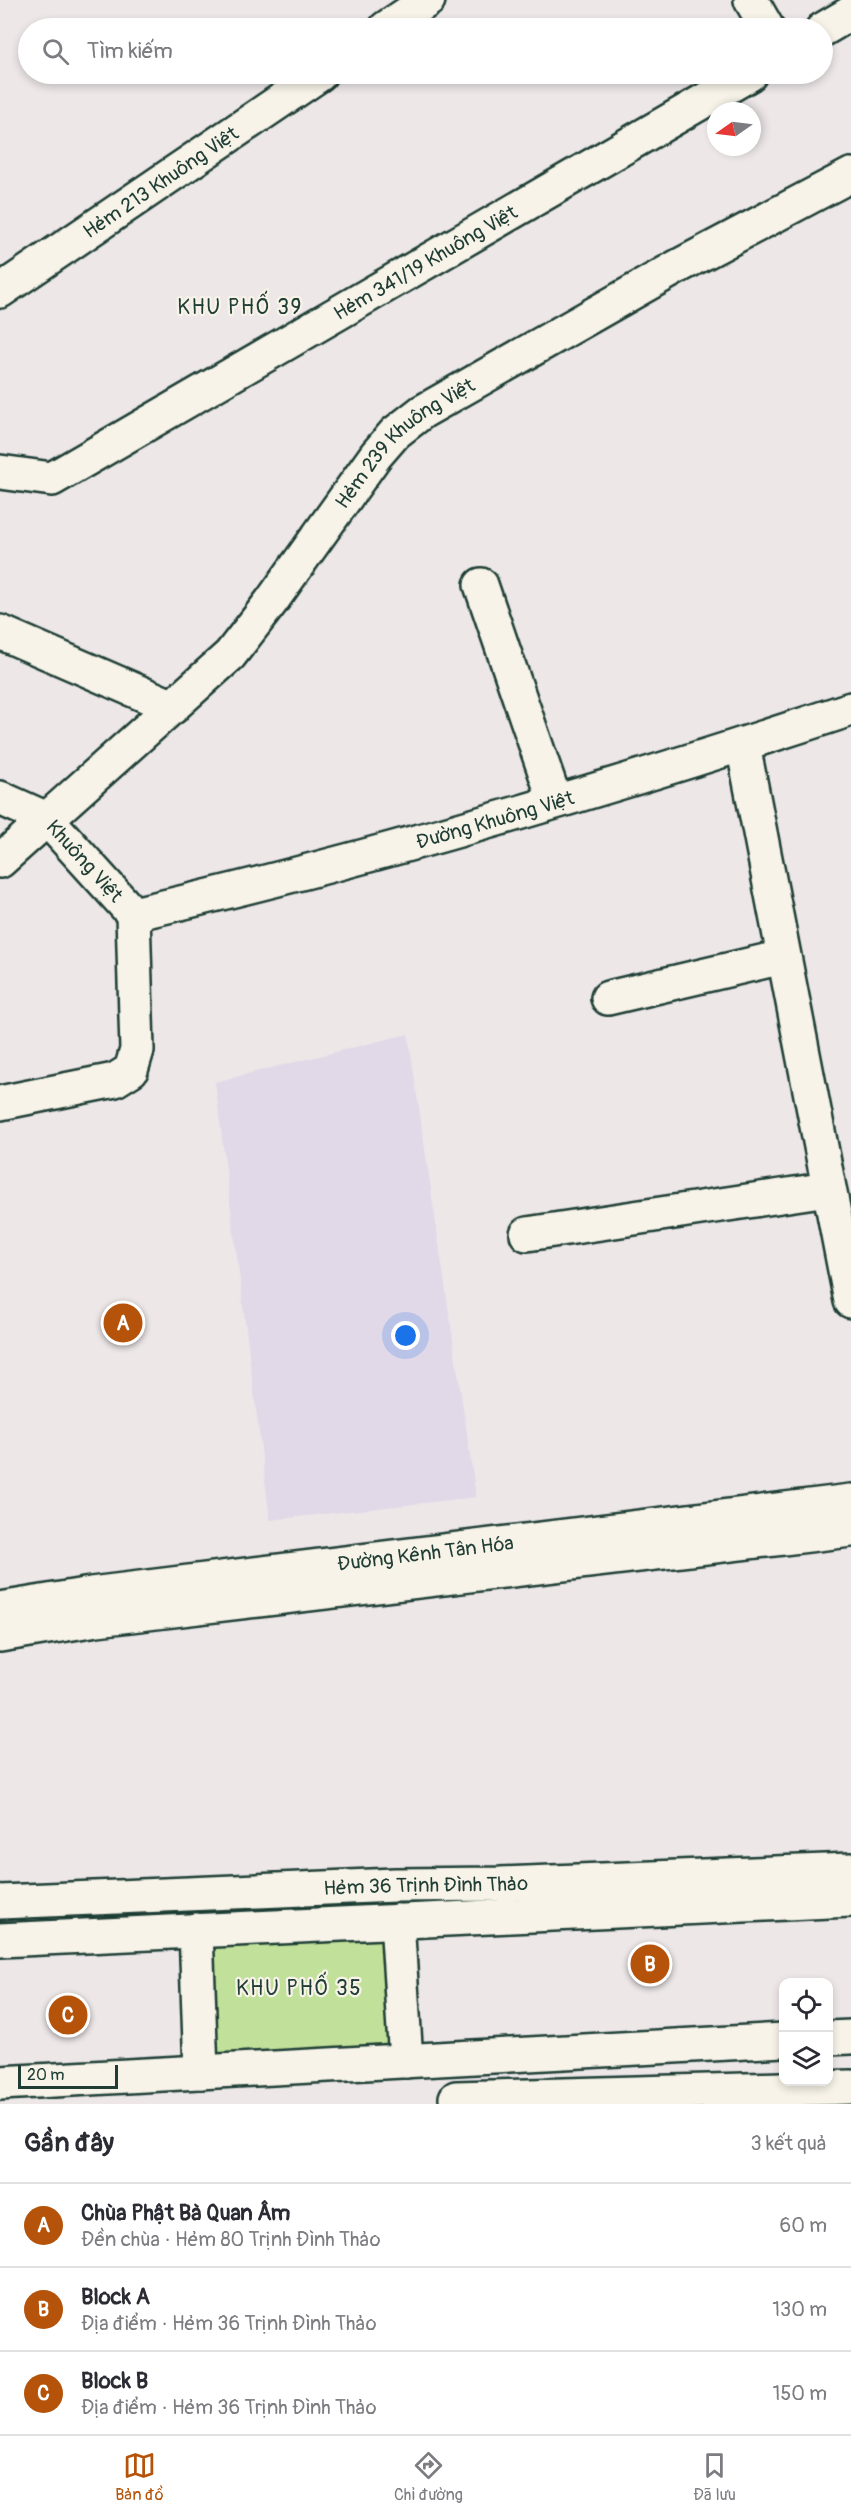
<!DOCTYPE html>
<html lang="vi">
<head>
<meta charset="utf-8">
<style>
  body { margin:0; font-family:Pangolin,sans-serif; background:#f7f7f7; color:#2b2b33 }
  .controls { position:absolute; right:18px; bottom:18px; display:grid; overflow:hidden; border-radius:12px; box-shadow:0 3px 9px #0003 }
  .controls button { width:54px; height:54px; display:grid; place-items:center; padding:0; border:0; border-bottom:2px solid #e1e1e2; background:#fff; color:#2b2b33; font:30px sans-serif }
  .compass { position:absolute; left:707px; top:102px; width:54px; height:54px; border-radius:50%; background:#fff; box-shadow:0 3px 9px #0003; rotate:256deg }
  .scale { position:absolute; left:18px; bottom:15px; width:100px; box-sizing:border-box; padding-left:6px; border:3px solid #1f3d34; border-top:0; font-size:16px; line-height:21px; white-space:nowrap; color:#1f3d34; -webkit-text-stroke:4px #f7f3e8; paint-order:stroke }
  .you { position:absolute; left:406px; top:1336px; width:21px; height:21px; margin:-15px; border:4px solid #fff; border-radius:50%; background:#1a73e8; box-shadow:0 0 0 9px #1a73e833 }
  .badge { display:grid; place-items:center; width:39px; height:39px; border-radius:50%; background:#b45309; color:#fff; font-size:20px; font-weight:700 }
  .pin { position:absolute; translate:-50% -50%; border:3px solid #fff; box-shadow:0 2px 6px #0006 }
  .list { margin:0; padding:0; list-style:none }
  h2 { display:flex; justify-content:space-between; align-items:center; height:78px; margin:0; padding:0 24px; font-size:26px }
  h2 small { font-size:20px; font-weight:400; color:#7c7c81 }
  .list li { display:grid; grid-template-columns:39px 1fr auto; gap:18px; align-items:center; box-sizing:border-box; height:84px; padding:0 24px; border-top:2px solid #e1e1e2 }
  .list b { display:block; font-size:22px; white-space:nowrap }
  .list p { margin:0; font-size:20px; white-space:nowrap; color:#7c7c81 }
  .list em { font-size:20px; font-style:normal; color:#7c7c81 }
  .icon { flex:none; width:33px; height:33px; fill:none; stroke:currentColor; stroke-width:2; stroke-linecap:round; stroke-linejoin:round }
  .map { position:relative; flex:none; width:851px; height:2104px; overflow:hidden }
  .search { position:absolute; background:#fff; box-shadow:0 3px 9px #0003; left:18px; right:18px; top:18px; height:66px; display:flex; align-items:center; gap:15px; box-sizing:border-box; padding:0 21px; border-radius:33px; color:#7c7c81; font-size:22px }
  .sheet { height:330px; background:#fff }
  nav { display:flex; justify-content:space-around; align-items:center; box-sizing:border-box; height:84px; border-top:2px solid #e1e1e2; background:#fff; font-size:16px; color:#7c7c81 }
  nav a { display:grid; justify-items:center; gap:3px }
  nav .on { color:#b45309 }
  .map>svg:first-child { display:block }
  .built { fill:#e1d8e8 }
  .green { fill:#c1e19a; stroke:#708f67; stroke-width:1.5 }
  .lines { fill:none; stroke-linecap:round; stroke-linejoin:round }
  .minor-casing { stroke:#1f3d34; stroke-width:38 }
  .minor { stroke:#f7f3e8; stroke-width:33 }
  .labels { text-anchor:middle; stroke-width:4.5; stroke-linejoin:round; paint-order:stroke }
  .street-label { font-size:20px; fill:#1f3d34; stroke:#f7f3e8 }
  .neighbourhood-label { font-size:21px; letter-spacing:1.5px; fill:#1f3d34; stroke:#f7f3e8 }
</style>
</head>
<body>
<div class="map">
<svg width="851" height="2104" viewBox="0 0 851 2104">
  <rect width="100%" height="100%" fill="#ede7e8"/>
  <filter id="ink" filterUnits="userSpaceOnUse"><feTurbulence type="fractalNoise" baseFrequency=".0167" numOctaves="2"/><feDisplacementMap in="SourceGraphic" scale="12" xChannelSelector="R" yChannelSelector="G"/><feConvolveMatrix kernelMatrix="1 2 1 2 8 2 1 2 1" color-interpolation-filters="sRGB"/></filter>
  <g filter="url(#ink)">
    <!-- built -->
    <path class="built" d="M408,1034L476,1497L270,1520L215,1082Z"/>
    <!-- green -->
    <path class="green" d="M387,1932L394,2047L216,2058L209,1944Z"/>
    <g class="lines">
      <defs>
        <g id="minor">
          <path d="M751,0L767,28"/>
          <path d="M386,28L428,0"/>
          <path d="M822,30L851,13"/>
          <path id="s1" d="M0,291L320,74"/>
          <path id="s2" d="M0,472L52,479L750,74"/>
          <path d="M481,585L555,801"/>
          <path d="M0,632L173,707"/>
          <path d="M743,745L851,1301"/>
          <path id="s3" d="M0,798L47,819L133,914"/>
          <path id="s4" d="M0,861L230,655L271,602L376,455L395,433L422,412L677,267L851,175"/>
          <path id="s5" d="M133,914C375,859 615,787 851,709"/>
          <path d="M608,998L783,957"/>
          <path d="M0,1103L115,1080L131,1070L137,1050L133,914"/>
          <path d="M527,1234L828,1189"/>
          <path id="s6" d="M0,1609L91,1594L851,1501"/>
          <path d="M0,1635L97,1619L851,1530"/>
          <path id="s7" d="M0,1902L395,1885L500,1884L851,1870"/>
          <path d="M397,1921L406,2061"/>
          <path d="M196,1930L201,2072"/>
          <path d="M0,1940L851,1900"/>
          <path d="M828,2038L851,2037"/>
          <path d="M0,2083L784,2040"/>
          <path d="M457,2104L456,2098L851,2087"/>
        </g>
      </defs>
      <!-- minor casing -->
      <use href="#minor" class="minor-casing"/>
      <!-- minor -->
      <use href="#minor" class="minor"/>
    </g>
  </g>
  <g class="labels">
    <!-- street labels -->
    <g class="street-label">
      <text dy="7" stroke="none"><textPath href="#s1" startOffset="194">Hẻm 213 Khuông Việt</textPath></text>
      <text dy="7" stroke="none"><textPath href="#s2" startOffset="484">Hẻm 341/19 Khuông Việt</textPath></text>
      <text dy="7" stroke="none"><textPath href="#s4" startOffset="586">Hẻm 239 Khuông Việt</textPath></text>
      <text dy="7" stroke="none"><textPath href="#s5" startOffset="374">Đường Khuông Việt</textPath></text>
      <text dy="7" stroke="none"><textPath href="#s3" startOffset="108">Khuông Việt</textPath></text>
      <text dy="7" stroke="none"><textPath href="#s6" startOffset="429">Đường Kênh Tân Hóa</textPath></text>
      <text dy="7" stroke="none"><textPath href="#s7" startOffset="426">Hẻm 36 Trịnh Đình Thảo</textPath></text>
    </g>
    <!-- neighbourhood labels -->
    <g class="neighbourhood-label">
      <text x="240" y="314">KHU PHỐ 39</text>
      <text x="299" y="1995">KHU PHỐ 35</text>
    </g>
  </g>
</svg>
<div class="controls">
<button><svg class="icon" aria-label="locate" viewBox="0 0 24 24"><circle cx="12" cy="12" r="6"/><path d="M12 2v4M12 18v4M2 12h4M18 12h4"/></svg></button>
<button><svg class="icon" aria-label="layers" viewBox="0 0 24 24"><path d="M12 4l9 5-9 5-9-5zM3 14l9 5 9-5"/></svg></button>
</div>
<svg class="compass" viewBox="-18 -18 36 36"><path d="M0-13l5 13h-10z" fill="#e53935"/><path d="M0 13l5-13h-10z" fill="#7c7c81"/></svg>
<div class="scale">20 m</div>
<div class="you"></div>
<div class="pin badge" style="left:123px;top:1323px">A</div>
<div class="pin badge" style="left:650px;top:1964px">B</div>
<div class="pin badge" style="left:68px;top:2015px">C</div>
<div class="search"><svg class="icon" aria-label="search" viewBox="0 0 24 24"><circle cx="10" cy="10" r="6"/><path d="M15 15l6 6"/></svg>Tìm kiếm</div>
</div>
<section class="sheet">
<h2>Gần đây<small>3 kết quả</small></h2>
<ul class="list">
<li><span class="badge">A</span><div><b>Chùa Phật Bà Quan Âm</b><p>Đền chùa · Hẻm 80 Trịnh Đình Thảo</p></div><em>60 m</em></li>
<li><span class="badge">B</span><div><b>Block A</b><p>Địa điểm · Hẻm 36 Trịnh Đình Thảo</p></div><em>130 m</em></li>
<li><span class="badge">C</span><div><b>Block B</b><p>Địa điểm · Hẻm 36 Trịnh Đình Thảo</p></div><em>150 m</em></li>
</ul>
</section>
<nav>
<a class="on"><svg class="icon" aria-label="map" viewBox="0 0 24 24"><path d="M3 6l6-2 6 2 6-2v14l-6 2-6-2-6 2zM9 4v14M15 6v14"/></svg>Bản đồ</a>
<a><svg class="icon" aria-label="directions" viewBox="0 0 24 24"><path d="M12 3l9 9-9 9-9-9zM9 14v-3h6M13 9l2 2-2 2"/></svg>Chỉ đường</a>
<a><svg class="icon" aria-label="saved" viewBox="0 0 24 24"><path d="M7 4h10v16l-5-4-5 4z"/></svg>Đã lưu</a>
</nav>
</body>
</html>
